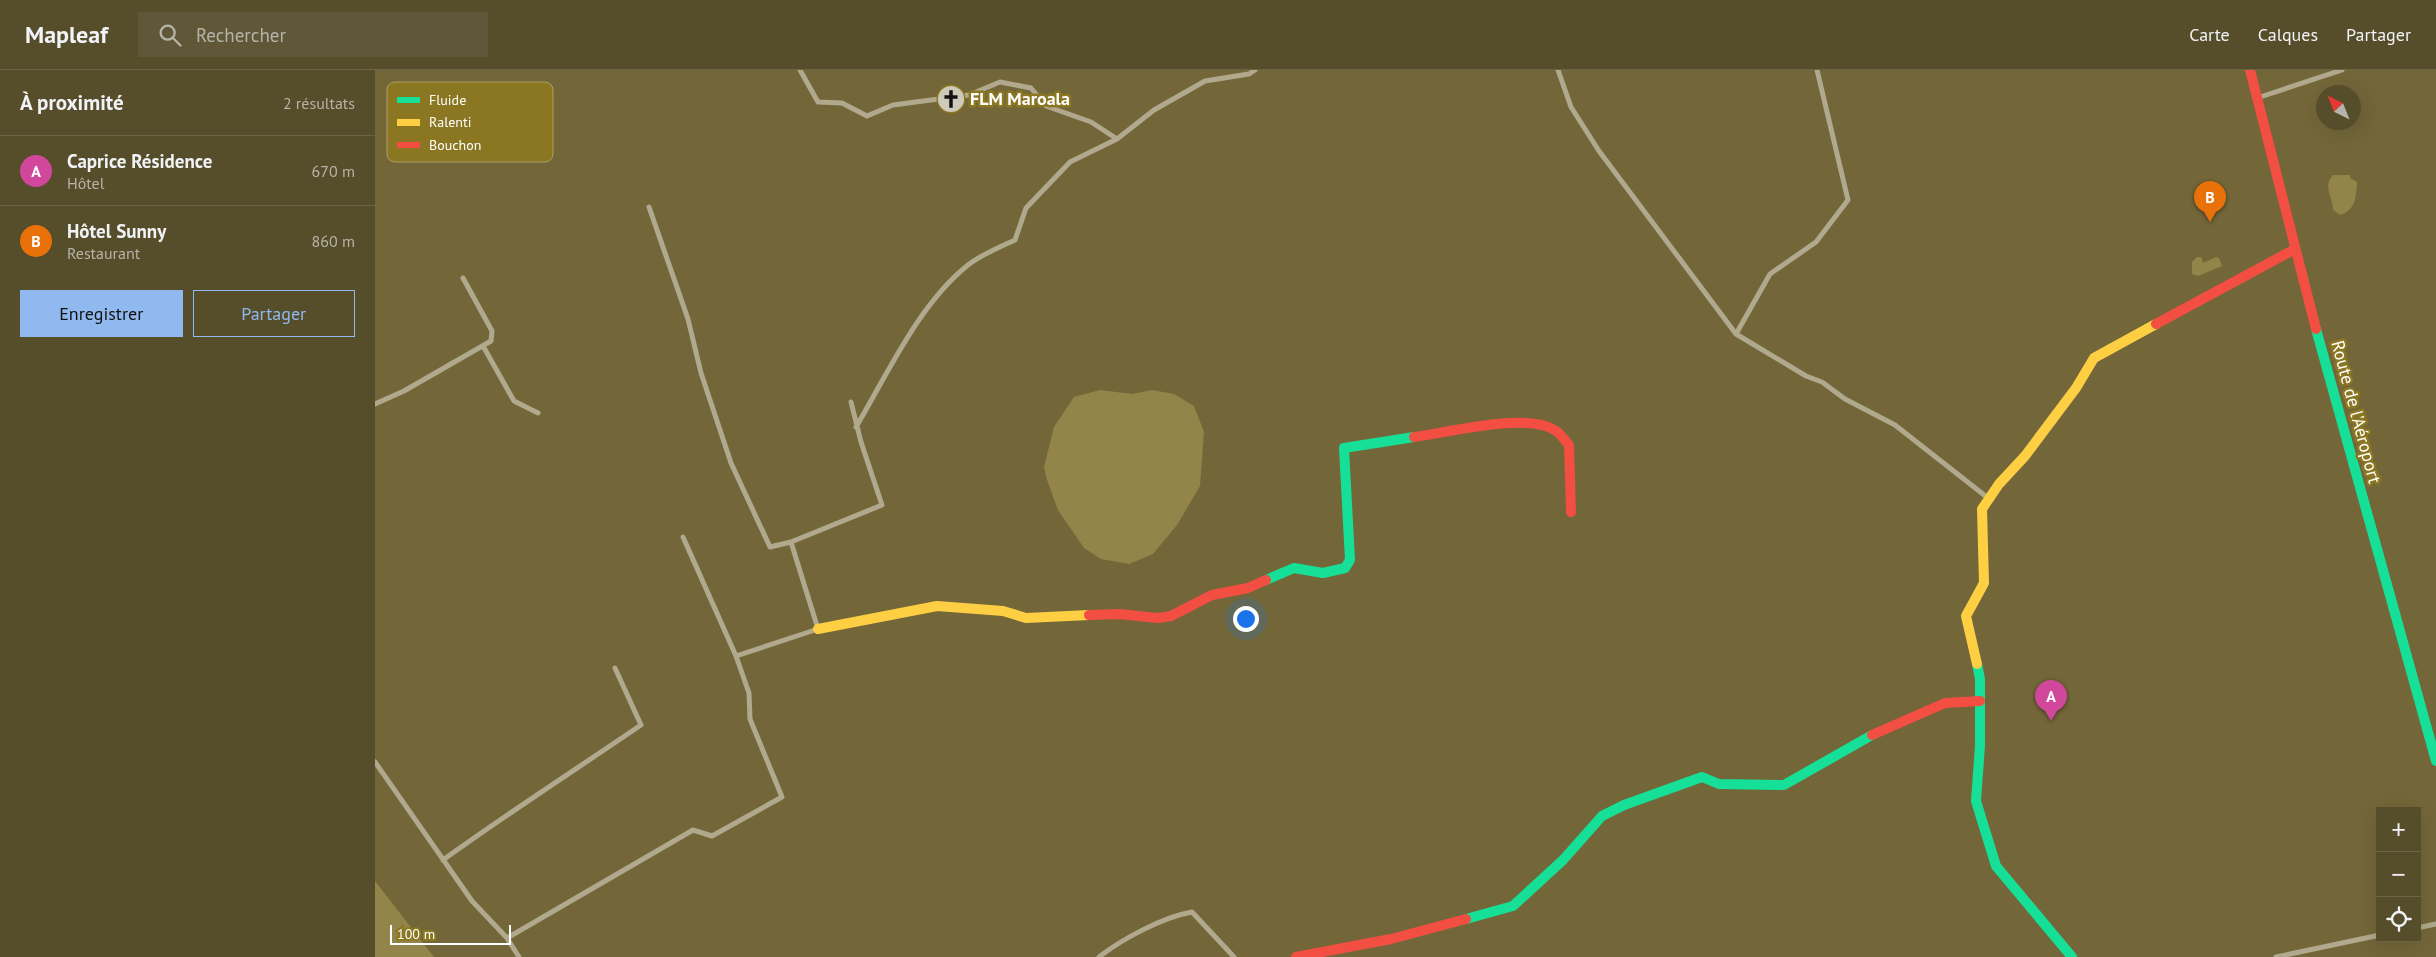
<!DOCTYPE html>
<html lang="fr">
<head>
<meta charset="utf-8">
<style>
  body { margin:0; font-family:"PT Sans",sans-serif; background:#5f5737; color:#f1f3f6 }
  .controls { position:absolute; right:15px; bottom:15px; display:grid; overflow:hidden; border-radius:0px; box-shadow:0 5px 20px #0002 }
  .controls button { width:45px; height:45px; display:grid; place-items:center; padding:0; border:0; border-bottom:1px solid #6c6447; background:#564d2b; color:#f1f3f6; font:25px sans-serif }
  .compass { position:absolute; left:1941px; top:15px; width:45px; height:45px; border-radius:50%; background:#564d2b; box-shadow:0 5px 20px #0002; rotate:317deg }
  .scale { position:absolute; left:15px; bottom:12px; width:121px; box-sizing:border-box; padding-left:5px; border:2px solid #fff; border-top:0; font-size:14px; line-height:18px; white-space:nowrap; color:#fff; -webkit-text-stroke:4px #8b7621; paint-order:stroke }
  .you { position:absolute; left:870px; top:548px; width:18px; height:18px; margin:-12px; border:4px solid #fff; border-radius:50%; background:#1a73e8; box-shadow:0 0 0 8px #1a73e833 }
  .badge { display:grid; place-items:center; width:32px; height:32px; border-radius:50%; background:#90b9f0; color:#fff; font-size:16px; font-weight:700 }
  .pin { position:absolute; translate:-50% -41px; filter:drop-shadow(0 1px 2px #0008) }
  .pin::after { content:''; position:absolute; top:26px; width:18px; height:15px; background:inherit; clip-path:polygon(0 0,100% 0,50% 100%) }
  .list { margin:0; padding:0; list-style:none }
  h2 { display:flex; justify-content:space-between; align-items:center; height:65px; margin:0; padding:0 20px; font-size:21px }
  h2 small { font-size:16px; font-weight:400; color:#b6b4a9 }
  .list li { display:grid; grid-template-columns:32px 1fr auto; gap:15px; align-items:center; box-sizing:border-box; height:70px; padding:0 20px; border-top:1px solid #6c6447 }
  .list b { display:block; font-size:19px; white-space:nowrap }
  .list p { margin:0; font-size:16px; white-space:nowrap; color:#b6b4a9 }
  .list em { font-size:16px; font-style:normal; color:#b6b4a9 }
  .actions { display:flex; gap:10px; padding:15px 20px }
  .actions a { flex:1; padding:11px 0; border:1px solid #90b9f0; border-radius:0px; text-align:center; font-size:18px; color:#90b9f0 }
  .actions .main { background:#90b9f0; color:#111 }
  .icon { flex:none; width:28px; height:28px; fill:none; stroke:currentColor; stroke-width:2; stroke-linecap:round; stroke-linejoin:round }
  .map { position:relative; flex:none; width:2061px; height:887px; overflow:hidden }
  header { display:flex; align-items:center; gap:30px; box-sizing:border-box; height:70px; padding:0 25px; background:#564d2b; border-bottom:1px solid #6c6447 }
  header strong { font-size:24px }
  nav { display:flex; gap:28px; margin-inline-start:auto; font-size:18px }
  .search { width:350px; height:45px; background:#5f5737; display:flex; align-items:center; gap:12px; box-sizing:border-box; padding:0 18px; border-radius:0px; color:#b6b4a9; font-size:19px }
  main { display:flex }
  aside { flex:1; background:#564d2b }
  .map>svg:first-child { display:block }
  .water { fill:#938449 }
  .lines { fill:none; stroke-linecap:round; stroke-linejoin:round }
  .street { stroke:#b0a98d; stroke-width:5 }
  .fast { stroke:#16e098; stroke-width:10 }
  .slow { stroke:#ffcf43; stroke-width:10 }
  .jam { stroke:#f24e42; stroke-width:10 }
  .labels { text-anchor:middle; stroke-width:5; stroke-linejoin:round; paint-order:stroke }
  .poi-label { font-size:18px; font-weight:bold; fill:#fff; stroke:#8b7621; text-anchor:start }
  .street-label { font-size:18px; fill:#fff; stroke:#8b7621 }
  .key { fill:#8b7621; stroke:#ae9f64; stroke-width:1 }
  .key-label { font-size:14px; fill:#fff }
</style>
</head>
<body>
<header>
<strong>Mapleaf</strong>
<div class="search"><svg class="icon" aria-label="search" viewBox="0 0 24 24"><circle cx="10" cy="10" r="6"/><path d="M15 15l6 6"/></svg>Rechercher</div>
<nav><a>Carte</a><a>Calques</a><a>Partager</a></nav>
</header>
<main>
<aside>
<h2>À proximité<small>2 résultats</small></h2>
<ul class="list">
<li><span class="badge" style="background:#d1479c">A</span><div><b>Caprice Résidence</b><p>Hôtel</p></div><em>670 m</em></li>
<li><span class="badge" style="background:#e8710a">B</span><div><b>Hôtel Sunny</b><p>Restaurant</p></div><em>860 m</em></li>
</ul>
<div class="actions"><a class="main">Enregistrer</a><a>Partager</a></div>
</aside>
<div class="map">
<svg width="2061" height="887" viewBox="0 0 2061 887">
  <rect width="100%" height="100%" fill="#736739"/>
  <!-- water -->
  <path class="water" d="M1958,105H1975V108L1982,112C1981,127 1981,140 1965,145L1958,140C1958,126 1947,117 1958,105Z
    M1822,187H1826L1828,193L1841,187L1844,188L1847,196L1823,206L1817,204V192Z
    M725,320L757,324L777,320L799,324L819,336L829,362L825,416L802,455L778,484L754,494L726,489L709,478L683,440L672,410L669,397L679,357L699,327Z
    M0,811L59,887H0Z"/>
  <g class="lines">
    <!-- street -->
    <path class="street" d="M425,0L443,32L467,33L492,46L518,35L594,25L625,12L656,18L671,36L716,52L742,69
      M1183,0L1196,37L1224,81L1361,264L1395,204L1441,172L1473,130L1442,0
      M1882,28L1967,0
      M274,137L313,249L326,303L356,393L395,477L416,472
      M1361,264L1431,306L1447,312L1470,329L1520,355L1613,428
      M108,276L139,331L163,343
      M0,334L29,321L116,271L117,261L88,208
      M481,357C513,303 544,234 593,195C607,184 625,177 640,170L651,138L695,92L742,69L779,40L830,11L874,4L880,0
      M361,586L443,559L416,472L507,435L486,372L476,332
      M0,692L97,831L132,868L144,887
      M68,790C133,743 200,700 266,655L240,598
      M2042,858L2061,854
      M132,868L318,760L337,766L407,727L375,649L374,623L361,586L308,467
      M724,887C747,869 788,847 817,842L859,887
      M1901,887L2005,865"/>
    <!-- fast -->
    <path class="fast" d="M1941,259L2061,691
      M891,510L919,498L948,503L970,498L975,490L969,378L1039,367
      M1602,594L1605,609V676L1601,731L1621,796L1697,887
      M1091,849L1138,836L1188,790L1227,746L1249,735L1327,707L1344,714L1409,715L1497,665"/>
    <!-- slow -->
    <path class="slow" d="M443,559L562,536L628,541L651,548L714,545
      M1602,594L1591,546L1609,513L1607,439L1624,414L1650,386L1701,318L1719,288L1781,254"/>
    <!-- jam -->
    <path class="jam" d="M1875,0L1941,259
      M1781,254L1920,179
      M1039,367C1072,363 1153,341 1181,361C1186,364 1190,371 1194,375L1196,442
      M714,545L744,544L783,548L796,546L837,525L873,518L891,510
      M1497,665L1570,633L1605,631
      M921,887L1016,869L1091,849"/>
  </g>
  <!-- icons -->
  <defs>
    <symbol id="church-disc" viewBox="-11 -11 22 22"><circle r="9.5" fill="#cecaba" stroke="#8b7621"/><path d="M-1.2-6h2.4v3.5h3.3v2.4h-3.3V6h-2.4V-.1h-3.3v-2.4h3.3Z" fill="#111"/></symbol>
  </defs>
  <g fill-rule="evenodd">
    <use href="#church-disc" x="560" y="13" width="32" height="32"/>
  </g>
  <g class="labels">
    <!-- poi labels -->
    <g class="poi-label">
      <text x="595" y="35">FLM Maroala</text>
    </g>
    <!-- street labels -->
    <g class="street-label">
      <text transform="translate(1981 342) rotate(75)" y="6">Route de l'Aéroport</text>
    </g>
  </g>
  <!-- legend -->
  <rect x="12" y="12" width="166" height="80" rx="8" class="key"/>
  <rect x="22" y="27" width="23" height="6" fill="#16e098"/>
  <rect x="22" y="49" width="23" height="7" fill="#ffcf43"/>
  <rect x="22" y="72" width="23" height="6" fill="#f24e42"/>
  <g class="key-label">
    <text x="54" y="35">Fluide</text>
    <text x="54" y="57">Ralenti</text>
    <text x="54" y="80">Bouchon</text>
  </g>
</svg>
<div class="controls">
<button>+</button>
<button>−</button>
<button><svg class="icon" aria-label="locate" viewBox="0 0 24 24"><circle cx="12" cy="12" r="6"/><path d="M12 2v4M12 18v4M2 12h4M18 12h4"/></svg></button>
</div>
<svg class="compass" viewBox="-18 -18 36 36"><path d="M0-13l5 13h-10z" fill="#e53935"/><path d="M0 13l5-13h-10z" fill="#b6b4a9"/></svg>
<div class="scale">100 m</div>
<div class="you"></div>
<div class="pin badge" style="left:1676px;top:651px;background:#d1479c">A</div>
<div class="pin badge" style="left:1835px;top:152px;background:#e8710a">B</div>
</div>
</main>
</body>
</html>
